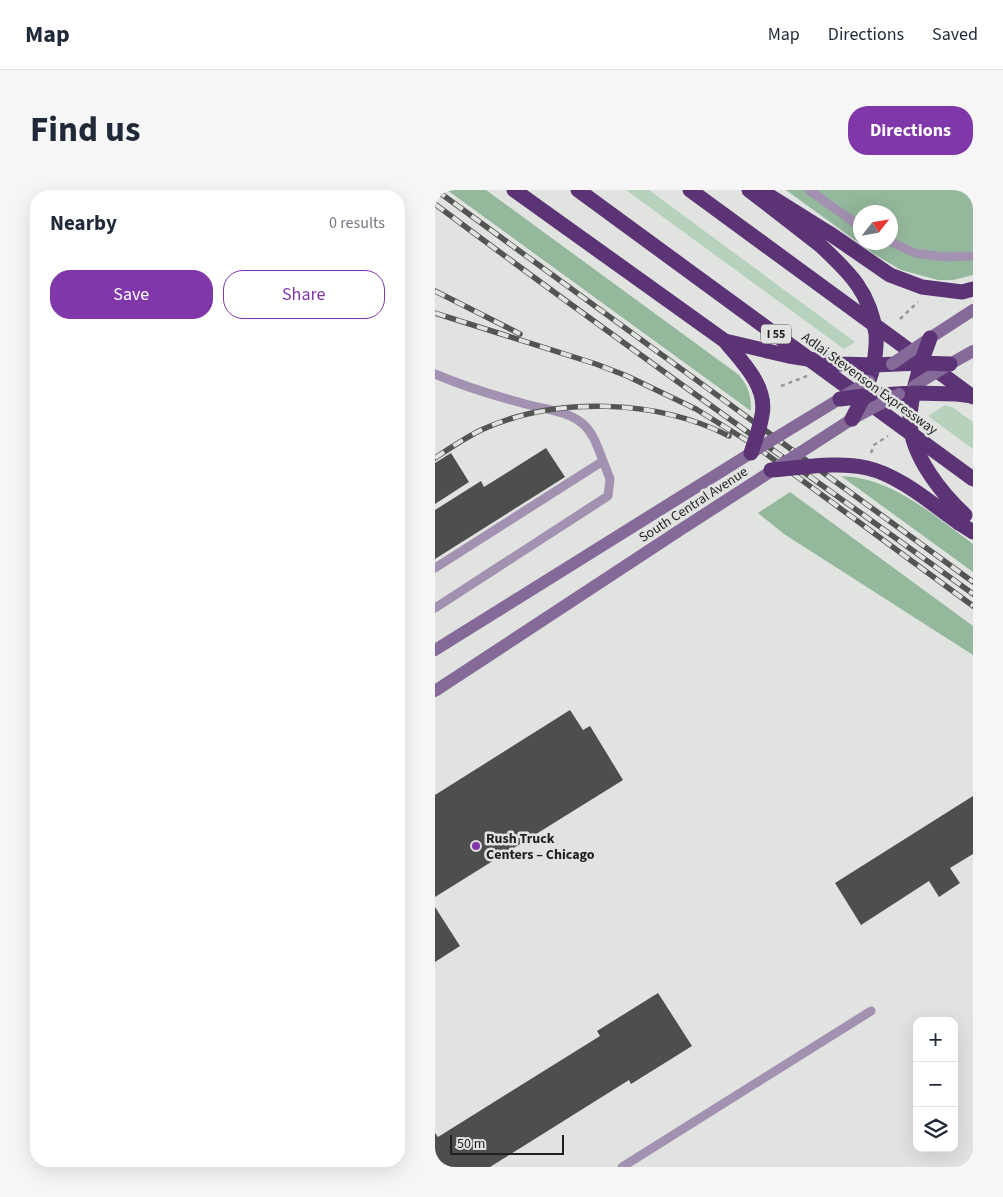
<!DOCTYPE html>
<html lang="en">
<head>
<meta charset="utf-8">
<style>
  body { margin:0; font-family:"Source Sans 3",sans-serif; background:#f6f6f7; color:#1f2937 }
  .controls { position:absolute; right:15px; bottom:15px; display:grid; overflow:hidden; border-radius:10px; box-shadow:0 5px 20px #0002 }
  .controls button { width:45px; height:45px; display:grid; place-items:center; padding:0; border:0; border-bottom:1px solid #e0e1e3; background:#fff; color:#1f2937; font:25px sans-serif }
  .compass { position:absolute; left:418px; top:15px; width:45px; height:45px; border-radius:50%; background:#fff; box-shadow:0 5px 20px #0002; rotate:59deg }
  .scale { position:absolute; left:15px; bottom:12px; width:114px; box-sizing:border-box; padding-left:5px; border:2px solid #1f2120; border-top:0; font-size:14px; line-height:18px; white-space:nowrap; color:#1f2120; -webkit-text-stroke:4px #e0e3e0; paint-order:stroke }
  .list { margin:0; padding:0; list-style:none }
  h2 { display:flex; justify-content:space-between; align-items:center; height:65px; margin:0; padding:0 20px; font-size:21px }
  h2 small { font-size:16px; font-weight:400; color:#747a83 }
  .actions { display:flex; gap:10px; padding:15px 20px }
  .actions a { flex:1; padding:11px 0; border:1px solid #8037a9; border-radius:20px; text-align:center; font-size:18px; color:#8037a9 }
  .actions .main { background:#8037a9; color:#fff }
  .icon { flex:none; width:28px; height:28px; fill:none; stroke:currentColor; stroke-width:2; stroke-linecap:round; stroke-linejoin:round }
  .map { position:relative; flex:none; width:538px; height:977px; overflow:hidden; border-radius:20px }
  header { display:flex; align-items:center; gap:30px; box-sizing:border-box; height:70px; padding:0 25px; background:#fff; border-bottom:1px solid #e0e1e3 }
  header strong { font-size:24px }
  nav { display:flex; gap:28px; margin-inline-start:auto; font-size:18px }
  .intro { display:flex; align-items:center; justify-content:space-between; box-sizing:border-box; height:120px; padding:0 30px }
  h1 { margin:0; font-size:35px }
  .button { padding:12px 22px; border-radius:20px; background:#8037a9; color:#fff; font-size:18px; font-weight:700 }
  main { display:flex; gap:30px; padding:0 30px }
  aside { flex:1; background:#fff; border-radius:20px; box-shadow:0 5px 20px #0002 }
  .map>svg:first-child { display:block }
  .green { fill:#b6d1bc }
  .forest { fill:#94b89c; fill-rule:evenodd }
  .building { fill:#4c4f4d }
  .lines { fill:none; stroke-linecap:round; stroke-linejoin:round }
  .path { stroke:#969996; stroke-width:2.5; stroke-dasharray:4 4; stroke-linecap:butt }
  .lane { stroke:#a391b1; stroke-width:9 }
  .secondary { stroke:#856998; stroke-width:12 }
  .highway { stroke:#5c3375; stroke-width:15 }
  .rail-casing { stroke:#535553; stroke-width:5.5 }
  .rail { stroke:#e0e3e0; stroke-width:4; stroke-dasharray:11; stroke-linecap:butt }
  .secondary-bridge { stroke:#856998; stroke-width:12 }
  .highway-bridge { stroke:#5c3375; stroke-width:15 }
  .poi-dot { fill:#8037a9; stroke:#e0e3e0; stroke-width:2 }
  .labels { text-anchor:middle; stroke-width:5; stroke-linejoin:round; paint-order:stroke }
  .shield { fill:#e0e3e0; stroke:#595b5a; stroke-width:1 }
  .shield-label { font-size:12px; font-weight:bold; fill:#1f2120 }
  .street-label { font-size:14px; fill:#1f2120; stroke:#e0e3e0 }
  .poi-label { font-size:14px; font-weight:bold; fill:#1f2120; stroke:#e0e3e0; text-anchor:start }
</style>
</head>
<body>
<header>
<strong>Map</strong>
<nav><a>Map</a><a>Directions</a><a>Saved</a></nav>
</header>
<div class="intro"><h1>Find us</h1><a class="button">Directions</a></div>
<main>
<aside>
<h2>Nearby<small>0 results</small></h2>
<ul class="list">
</ul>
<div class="actions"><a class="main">Save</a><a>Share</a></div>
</aside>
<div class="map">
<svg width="538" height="977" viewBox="0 0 538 977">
  <rect width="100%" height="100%" fill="#e0e3e0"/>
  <!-- green -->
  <path class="green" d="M191,0H214L420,152L409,159Z
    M510,215L517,217L538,232V259L493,226Z"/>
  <!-- forest -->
  <path class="forest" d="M12,0H51L304,185C314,197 316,206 316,221Z
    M351,0H538V85L518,90H503L466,80L439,64ZM426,22H456V52H426Z
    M406,286C458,288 498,325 538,354V382Z
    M355,302L538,436V465L349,344L323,323Z"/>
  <!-- building -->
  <path class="building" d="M111,258L130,287L0,369V320L46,291L49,297Z
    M16,263L34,292L0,314V273Z
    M135,520L148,540L155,536L188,590L0,707V605Z
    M538,606V664L515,678L525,693L504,707L494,691L426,735L400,693Z
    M0,717L25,756L0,772Z
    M223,803L257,856L196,894L194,890L55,977H0V943L3,947L165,846L162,841Z"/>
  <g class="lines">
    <!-- path -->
    <path class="path" d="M465,129L483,112
      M346,196L372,186
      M436,263L439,255L453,246"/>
    <!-- lane -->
    <path class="lane" d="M374,0L426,37
      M456,52L480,63L510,67L538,66
      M0,184C28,196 57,205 87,213C106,219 132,220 148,234C159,244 163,258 168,271
      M0,378L168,271L175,289L173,306L0,418
      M187,977L436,821"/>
    <!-- secondary -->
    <path class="secondary" d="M495,148L538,120
      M515,174L538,161
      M0,460L316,263
      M0,501L242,342"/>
    <!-- highway -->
    <path class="highway" d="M79,0L290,151
      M143,0L538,289
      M255,0L538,207
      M314,0L385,55
      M325,0L394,43L455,85L487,97L527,102L538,99
      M486,173L478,203L429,206L439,175Z
      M524,333L538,342"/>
    <defs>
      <path id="rail" d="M1,0L538,392
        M0,14C177,147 359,274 538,404
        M0,101L85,144
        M0,123L161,174L192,186L261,219L319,255L538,416
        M0,268C15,258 30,248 46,240C120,206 222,209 294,246"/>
    </defs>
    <!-- rail casing -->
    <use href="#rail" class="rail-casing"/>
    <!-- rail -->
    <use href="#rail" class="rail"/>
    <!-- secondary-bridge -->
    <path class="secondary-bridge" d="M457,174L495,148
      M479,196L515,174
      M316,263L434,191
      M242,342L417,229L464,204"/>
    <!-- highway-bridge -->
    <path class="highway-bridge" d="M495,148L486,173L515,174
      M290,151L354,166L405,174L439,175C440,165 442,154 441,144C435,102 415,83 385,55
      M290,151C306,171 333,196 327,225C325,238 320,251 316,263
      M405,209L429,206
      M417,229L429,206
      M336,280C367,278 401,271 432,278C464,285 497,314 524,333
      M530,325C506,303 478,267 475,234C474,224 477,212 478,203L522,204L538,206"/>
  </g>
  <!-- markers -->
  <circle class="poi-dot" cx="41" cy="656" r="5"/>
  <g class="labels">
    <!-- shield labels -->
    <rect class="shield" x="326" y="134.5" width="30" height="19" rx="4"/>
    <g class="shield-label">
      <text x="341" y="148">I 55</text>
    </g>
    <!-- street labels -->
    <g class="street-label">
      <text transform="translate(435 193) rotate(36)" y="5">Adlai Stevenson Expressway</text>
      <text transform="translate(258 314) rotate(-33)" y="5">South Central Avenue</text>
    </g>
    <!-- poi labels -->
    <g class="poi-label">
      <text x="51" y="653">Rush Truck<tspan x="51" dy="16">Centers – Chicago</tspan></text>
    </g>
  </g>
</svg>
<div class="controls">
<button>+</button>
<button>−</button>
<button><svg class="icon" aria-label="layers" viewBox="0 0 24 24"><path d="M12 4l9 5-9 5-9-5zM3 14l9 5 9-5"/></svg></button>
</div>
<svg class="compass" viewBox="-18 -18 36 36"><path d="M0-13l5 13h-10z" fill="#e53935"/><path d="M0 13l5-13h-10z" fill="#747a83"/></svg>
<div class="scale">50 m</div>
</div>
</main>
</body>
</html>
